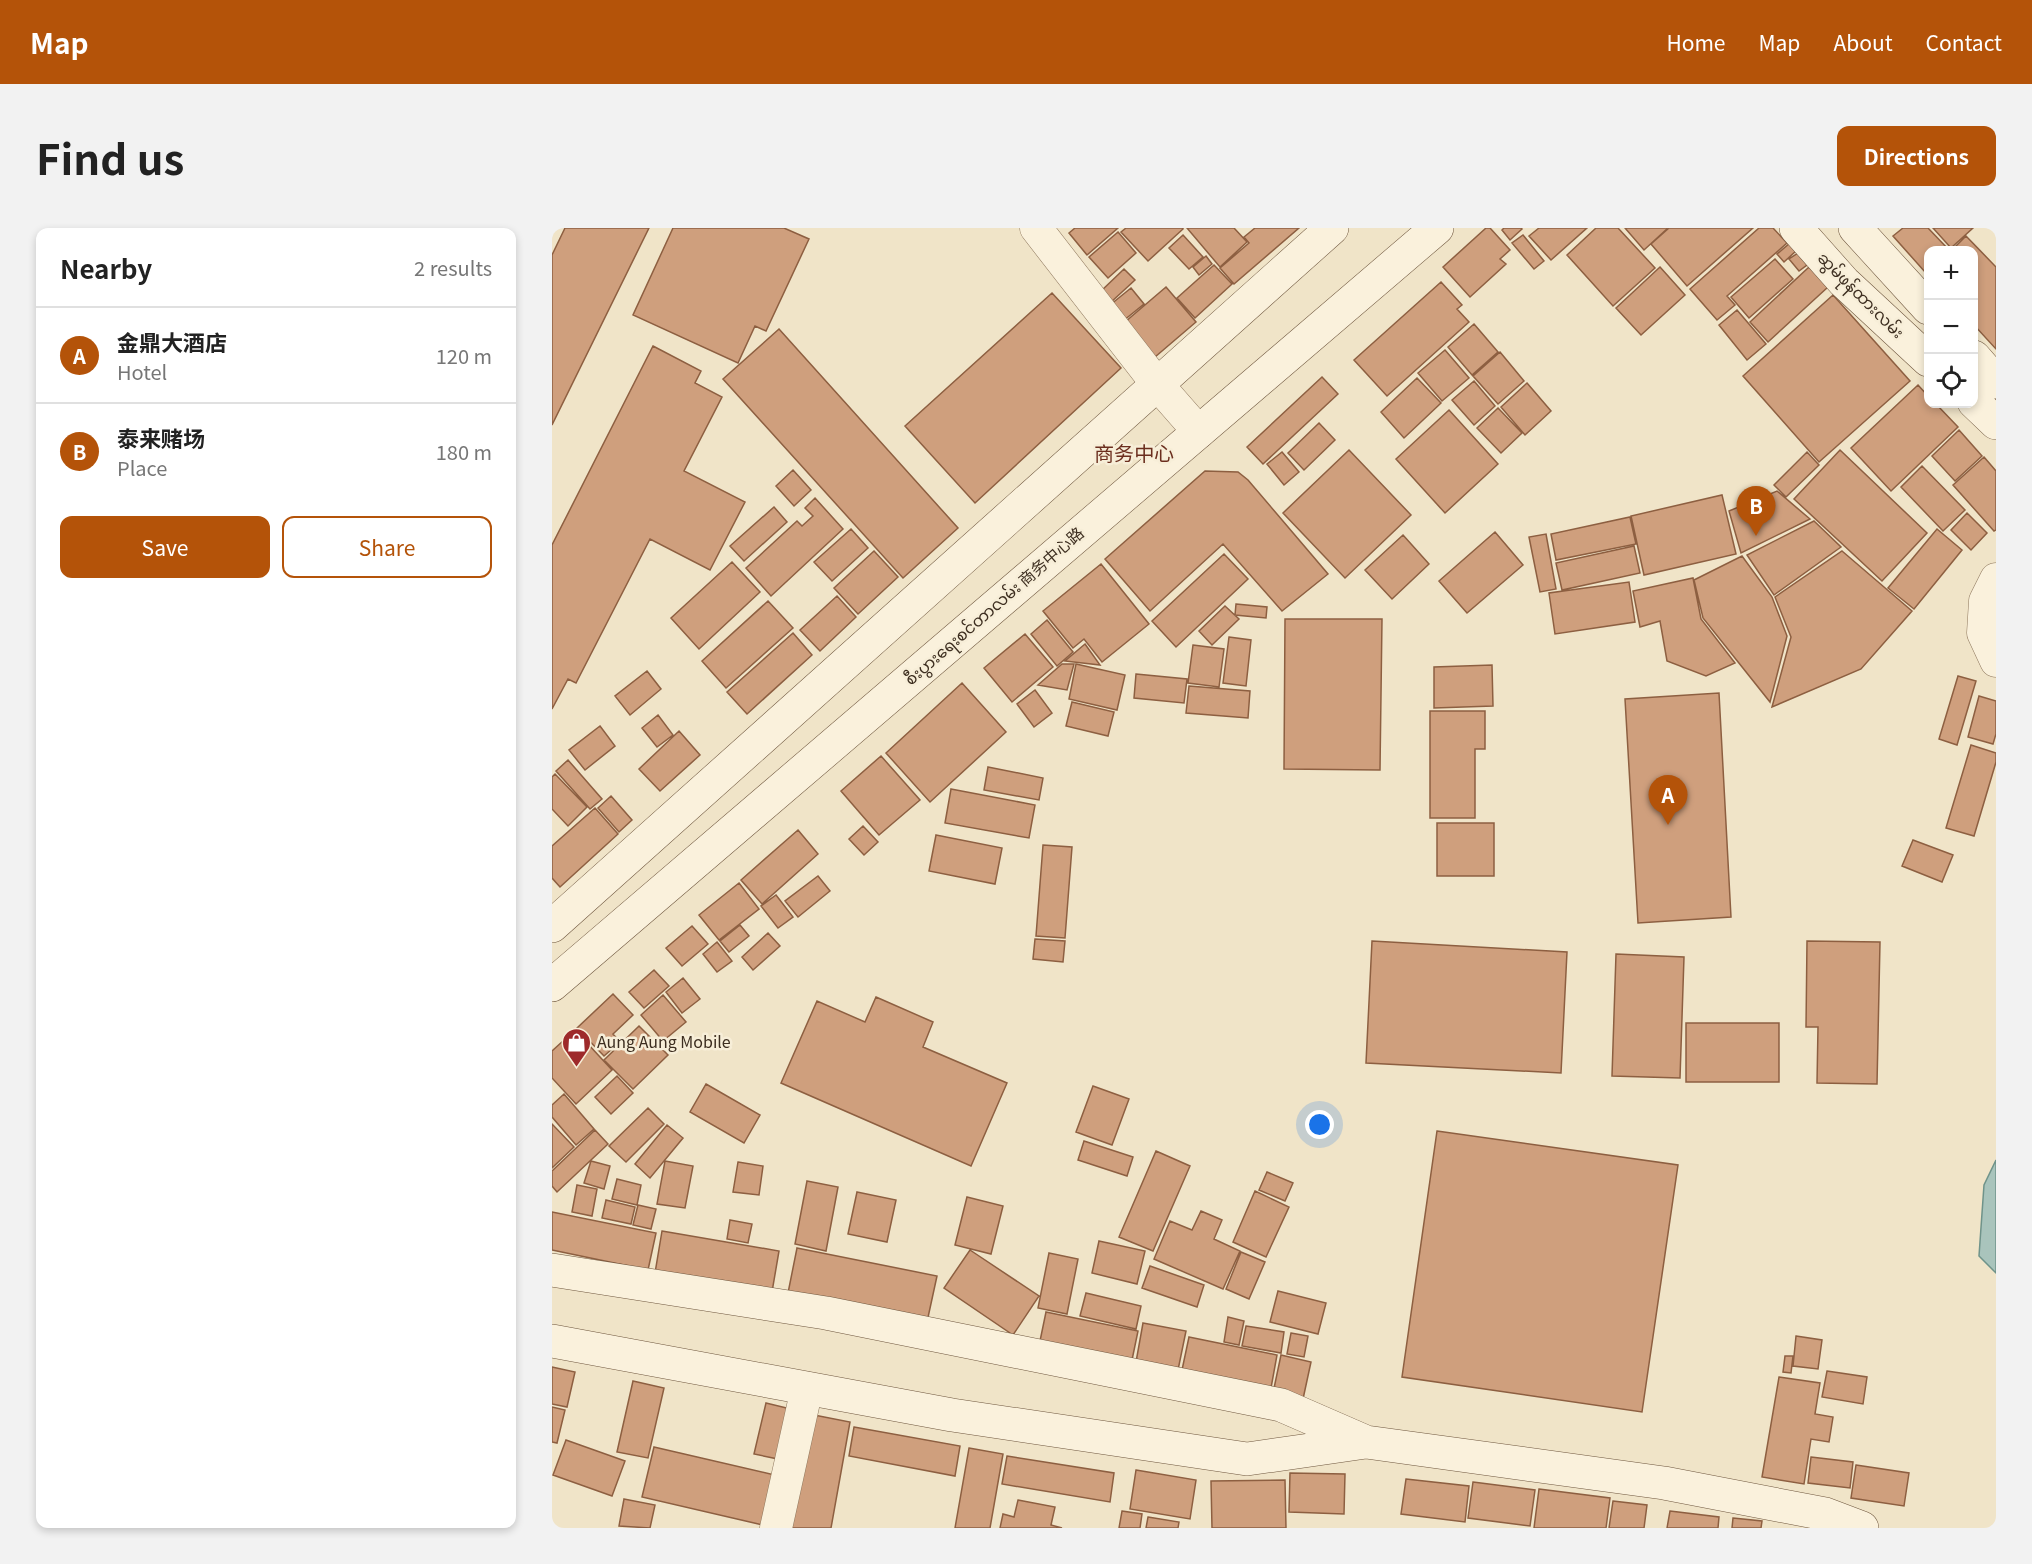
<!DOCTYPE html>
<html lang="en">
<head>
<meta charset="utf-8">
<style>
  body { margin:0; font-family:Georgia,"Noto Sans SC","Noto Sans Myanmar",serif; background:#f2f2f2; color:#222 }
  .controls { position:absolute; right:18px; top:18px; display:grid; overflow:hidden; border-radius:12px; box-shadow:0 3px 9px #0003 }
  .controls button { width:54px; height:54px; display:grid; place-items:center; padding:0; border:0; border-bottom:2px solid #e0e0e0; background:#fff; color:#222; font:30px sans-serif }
  .you { position:absolute; left:768px; top:897px; width:21px; height:21px; margin:-15px; border:4px solid #fff; border-radius:50%; background:#1a73e8; box-shadow:0 0 0 9px #1a73e833 }
  .badge { display:grid; place-items:center; width:39px; height:39px; border-radius:50%; background:#b45309; color:#fff; font-size:20px; font-weight:700 }
  .pin { position:absolute; translate:-50% -50px; filter:drop-shadow(0 2px 3px #0008) }
  .pin::after { content:''; position:absolute; top:32px; width:21px; height:18px; background:inherit; clip-path:polygon(0 0,100% 0,50% 100%) }
  .list { margin:0; padding:0; list-style:none }
  h2 { display:flex; justify-content:space-between; align-items:center; height:78px; margin:0; padding:0 24px; font-size:26px }
  h2 small { font-size:20px; font-weight:400; color:#767676 }
  .list li { display:grid; grid-template-columns:39px 1fr auto; gap:18px; align-items:center; box-sizing:border-box; height:96px; padding:0 24px; border-top:2px solid #e0e0e0 }
  .list b { display:block; font-size:22px; white-space:nowrap }
  .list p { margin:0; font-size:20px; white-space:nowrap; color:#767676 }
  .list em { font-size:20px; font-style:normal; color:#767676 }
  .actions { display:flex; gap:12px; padding:18px 24px }
  .actions a { flex:1; padding:14px 0; border:2px solid #b45309; border-radius:12px; text-align:center; font-size:21px; color:#b45309 }
  .actions .main { background:#b45309; color:#fff }
  .icon { flex:none; width:33px; height:33px; fill:none; stroke:currentColor; stroke-width:2; stroke-linecap:round; stroke-linejoin:round }
  .map { position:relative; flex:none; width:1444px; height:1300px; overflow:hidden; border-radius:12px }
  header { display:flex; align-items:center; gap:36px; box-sizing:border-box; height:84px; padding:0 30px; background:#b45309; color:#fff }
  header strong { font-size:28px }
  nav { display:flex; gap:33px; margin-inline-start:auto; font-size:21px }
  .intro { display:flex; align-items:center; justify-content:space-between; box-sizing:border-box; height:144px; padding:0 36px }
  h1 { margin:0; font-size:42px }
  .button { padding:15px 27px; border-radius:12px; background:#b45309; color:#fff; font-size:21px; font-weight:700 }
  main { display:flex; gap:36px; padding:0 36px }
  aside { flex:1; background:#fff; border-radius:12px; box-shadow:0 3px 9px #0003 }
  .map>svg:first-child { display:block }
  .water { fill:#a9c4bc; stroke:#6f938a; stroke-width:1.5 }
  .building { fill:#cf9f7d; stroke:#8d5f41; stroke-width:1.5 }
  .lines { fill:none; stroke-linecap:round; stroke-linejoin:round }
  .street-casing { stroke:#8d765c; stroke-width:33 }
  .secondary-casing { stroke:#6f573f; stroke-width:34 }
  .street { stroke:#faf1dc; stroke-width:32 }
  .secondary { stroke:#faf1dc; stroke-width:33 }
  .labels { text-anchor:middle; stroke-width:5; stroke-linejoin:round; paint-order:stroke }
  .street-label { font-size:16px; fill:#3d2e20; stroke:#f7eed8 }
  .poi-label { font-size:16px; fill:#3d2e20; stroke:#f7eed8; text-anchor:start }
  .quarter-label { font-size:20px; fill:#6b2e1e; stroke:#f7eed8 }
</style>
</head>
<body>
<header>
<strong>Map</strong>
<nav><a>Home</a><a>Map</a><a>About</a><a>Contact</a></nav>
</header>
<div class="intro"><h1>Find us</h1><a class="button">Directions</a></div>
<main>
<aside>
<h2>Nearby<small>2 results</small></h2>
<ul class="list">
<li><span class="badge">A</span><div><b>金鼎大酒店</b><p>Hotel</p></div><em>120 m</em></li>
<li><span class="badge">B</span><div><b>泰来赌场</b><p>Place</p></div><em>180 m</em></li>
</ul>
<div class="actions"><a class="main">Save</a><a>Share</a></div>
</aside>
<div class="map">
<svg width="1444" height="1300" viewBox="0 0 1444 1300">
  <rect width="100%" height="100%" fill="#f0e4c8"/>
  <!-- water -->
  <path class="water" d="M1444,932V1045L1427,1028L1432,957Z"/>
  <!-- building -->
  <path class="building" d="M13,0H97L0,197V27Z
    M121,0H232L257,11L214,103L203,98L186,135L81,87Z
    M523,0H566L535,27L517,5Z
    M574,0H631V1L596,33L569,4Z
    M635,0H682L695,14L668,39Z
    M703,0H747L682,56L668,40L697,15L692,9Z
    M934,0H938L958,22L948,31L954,36L918,69L891,39Z
    M952,0H969L970,1L958,12L950,2Z
    M987,0H1035L999,32L977,8Z
    M1044,0H1066L1103,40L1061,78L1015,27Z
    M1073,0H1116L1092,22Z
    M1117,0H1201L1135,58L1099,16Z
    M1207,0H1221L1235,15L1175,68L1183,77L1165,92L1138,61Z
    M1351,0H1376L1397,22H1376V41L1373,44L1341,8Z
    M1381,0H1421L1399,20Z
    M566,4L584,25L556,50L537,29Z
    M631,7L651,29L637,41L617,20Z
    M971,7L992,33L982,41L960,15Z
    M1414,8L1444,39V121L1422,97V22H1400Z
    M1238,15L1245,22L1232,34L1225,26Z
    M1246,25L1255,37L1247,43L1237,31Z
    M654,28L660,36L647,47L641,39Z
    M1223,31L1241,51L1197,90L1179,69Z
    M662,37L680,56L643,90L625,70Z
    M1108,39L1133,67L1089,107L1064,80Z
    M1257,39L1276,59L1216,114L1198,94Z
    M572,41L583,52L557,76L547,65Z
    M889,54L910,77L905,81L917,94L835,168L802,132Z
    M614,59L644,94L603,129L573,94Z
    M579,60L592,76L571,93L558,77Z
    M500,65L569,140L423,275L353,198Z
    M1281,67L1358,153L1267,234L1191,148Z
    M1185,82L1214,116L1195,132L1167,97Z
    M922,96L946,124L920,147L896,119Z
    M227,101L406,300L351,350L171,151Z
    M101,118L149,143L143,155L170,169L132,243L193,274L158,342L98,311L24,455L16,451L0,481V317Z
    M893,122L917,150L890,173L866,145Z
    M948,124L972,153L946,176L921,148Z
    M770,149L786,166L711,236L695,219Z
    M865,150L889,175L852,210L829,184Z
    M922,153L943,178L922,197L900,172Z
    M975,155L999,183L973,207L949,179Z
    M1366,157L1376,168V176H1384L1406,199L1339,263L1299,220Z
    M946,180L970,205L949,225L925,200Z
    M897,182L946,236L893,285L844,231Z
    M767,195L783,212L752,242L736,225Z
    M1407,202L1430,228L1403,253L1380,228Z
    M797,222L859,287L793,350L731,285Z
    M1288,222L1375,305L1330,353L1242,271Z
    M730,224L747,244L732,257L715,236Z
    M1255,224L1267,237L1234,269L1222,257Z
    M1432,229L1444,243V302L1442,303L1401,257Z
    M1370,238L1413,282L1391,303L1349,259Z
    M241,242L259,262L242,278L224,258Z
    M653,243L686,244L696,252L776,346L730,383L671,316L598,383L553,331Z
    M1225,263L1258,291L1189,325L1177,283Z
    M1170,267L1184,326L1092,347L1079,288Z
    M263,270L291,301L219,368L194,340L245,293L250,298L261,288L253,280Z
    M222,279L235,294L192,333L178,318Z
    M1415,285L1435,305L1419,322L1399,302Z
    M1078,289L1084,316L1004,332L999,306Z
    M1262,293L1289,319L1222,367L1195,327Z
    M299,301L316,320L280,353L262,334Z
    M1385,301L1410,322L1362,381L1336,360Z
    M943,304L971,337L915,385L887,353Z
    M994,306L1004,361L988,364L977,309Z
    M851,307L877,336L840,371L813,342Z
    M1082,318L1088,345L1010,362L1004,335Z
    M322,323L346,349L306,386L282,360Z
    M1290,323L1360,383L1309,441L1220,479L1239,409L1223,369Z
    M672,326L696,351L624,419L600,393Z
    M1190,328L1220,369L1235,408L1218,474L1151,390L1142,352Z
    M180,334L208,364L147,421L119,390Z
    M549,336L597,396L550,434L532,411L521,420L491,383Z
    M1141,350L1149,391L1183,435L1154,448L1115,433L1108,393L1088,399L1081,363Z
    M1077,354L1083,394L1003,406L997,365Z
    M285,368L304,389L268,423L248,402Z
    M216,373L241,400L174,460L150,433Z
    M684,376L715,379L714,390L683,387Z
    M673,378L687,391L660,417L647,403Z
    M733,391H830L828,542L732,541Z
    M495,392L521,424L505,438L479,406Z
    M241,405L260,427L195,486L175,464Z
    M473,406L501,439L460,474L432,440Z
    M677,409L699,412L694,458L671,455Z
    M533,416L548,437L513,433Z
    M641,417L672,421L667,459L636,455Z
    M510,436H522L515,462L486,457Z
    M524,436L573,447L565,482L517,471Z
    M940,437L941,478L882,480V439Z
    M95,443L109,461L78,487L63,468Z
    M584,446L635,451L632,475L582,470Z
    M1406,448L1424,453L1405,517L1387,511Z
    M410,455L454,504L378,574L334,525Z
    M637,458L698,463L696,490L634,485Z
    M483,462L500,485L482,499L465,476Z
    M1167,465L1179,689L1086,695L1073,471Z
    M1427,468L1444,473V506L1441,516L1416,509Z
    M520,474L562,484L556,508L514,498Z
    M878,483H933V521H923V590H878Z
    M106,487L121,507L105,519L90,500Z
    M48,498L63,518L33,542L17,522Z
    M127,503L148,527L108,563L87,541Z
    M1419,517L1444,525V534L1422,608L1394,600Z
    M329,528L368,572L327,607L289,563Z
    M16,532L50,571L38,581L4,543Z
    M436,539L491,550L487,572L432,562Z
    M3,546L35,579L16,598L0,581V549Z
    M399,561L483,577L477,610L393,595Z
    M59,568L80,592L67,604L46,580Z
    M43,580L66,606L8,659L0,650V618Z
    M885,595H942V648H885Z
    M311,598L326,614L312,627L297,611Z
    M246,602L266,626L210,676L189,652Z
    M384,607L450,620L443,656L377,643Z
    M1361,612L1401,627L1390,654L1350,638Z
    M491,617L520,619L513,710L484,708Z
    M266,648L278,663L246,689L233,673Z
    M187,655L207,681L167,712L147,687Z
    M224,667L241,689L226,700L209,678Z
    M188,697L197,708L177,724L168,713Z
    M140,698L156,716L130,738L114,720Z
    M216,705L228,718L201,742L190,729Z
    M483,711L513,713L511,734L481,731Z
    M820,713L1015,724L1009,845L814,835Z
    M1255,713L1328,714L1325,856L1265,855L1266,799H1254Z
    M165,714L180,733L165,744L151,726Z
    M1064,726L1132,729L1128,850L1060,848Z
    M102,742L117,758L92,780L77,764Z
    M131,750L148,771L130,785L114,764Z
    M61,766L81,787L61,806L68,814L52,828L25,800Z
    M111,767L134,794L111,813L89,787Z
    M324,769L381,794L371,819L455,855L419,938L229,855L265,773L313,794Z
    M1134,795H1227V854H1134Z
    M87,798L116,827L81,861L52,832Z
    M23,802L60,842L24,876L0,850V823Z
    M65,848L81,865L59,886L43,869Z
    M154,856L208,887L192,915L138,884Z
    M541,858L577,871L560,917L524,904Z
    M12,866L42,901L24,917L0,889V877Z
    M96,880L112,896L74,934L57,918Z
    M0,896L22,919L0,940Z
    M115,897L131,910L98,950L83,936Z
    M43,902L56,916L5,964L0,958V943Z
    M885,903L1126,937L1090,1184L850,1149Z
    M532,913L581,929L575,948L526,932Z
    M604,923L638,938L601,1023L567,1009Z
    M39,933L58,938L52,961L32,955Z
    M113,933L141,938L133,980L105,976Z
    M186,934L211,938L207,967L181,964Z
    M715,944L741,955L733,973L707,962Z
    M65,951L89,957L85,977L60,971Z
    M255,953L286,959L274,1023L243,1016Z
    M25,957L45,961L40,988L20,984Z
    M703,963L737,979L714,1029L681,1014Z
    M305,964L344,972L335,1014L296,1006Z
    M415,969L451,978L439,1026L403,1017Z
    M54,972L83,979L79,996L50,990Z
    M86,977L104,981L99,1001L81,997Z
    M649,983L670,992L662,1011L688,1023L671,1061L602,1031L618,993L640,1002Z
    M0,984L104,1005L96,1042L0,1022Z
    M178,992L200,996L196,1015L175,1011Z
    M110,1003L227,1023L220,1064L103,1045Z
    M547,1013L593,1023L585,1056L540,1045Z
    M245,1020L385,1048L375,1094L236,1065Z
    M418,1022L487,1068L461,1107L392,1060Z
    M689,1024L713,1034L697,1071L674,1061Z
    M497,1025L526,1031L515,1086L486,1080Z
    M598,1038L652,1057L645,1079L590,1060Z
    M726,1063L774,1075L766,1106L718,1094Z
    M534,1065L589,1078L584,1101L528,1088Z
    M494,1084L586,1103L580,1132L488,1113Z
    M676,1089L692,1093L687,1117L672,1114Z
    M591,1095L634,1103L626,1142L584,1134Z
    M694,1098L732,1104L729,1125L690,1118Z
    M739,1105L756,1108L752,1129L735,1126Z
    M1244,1108L1270,1112L1266,1141L1241,1138Z
    M637,1109L725,1127L719,1160L630,1142Z
    M729,1127L759,1134L751,1171L721,1165Z
    M1233,1128H1241L1239,1145L1231,1144Z
    M0,1139L23,1144L15,1179L0,1176Z
    M1275,1143L1315,1149L1311,1176L1270,1169Z
    M1227,1149L1268,1155L1263,1186L1281,1189L1277,1214L1259,1211L1252,1256L1210,1249Z
    M81,1153L112,1160L96,1230L65,1224Z
    M214,1175L243,1182L231,1232L202,1226Z
    M0,1179L13,1182L5,1215L0,1214Z
    M257,1186L298,1194L279,1300H236Z
    M302,1199L408,1218L403,1248L297,1228Z
    M14,1212L73,1233L60,1268L1,1247Z
    M102,1219L227,1248L215,1298L90,1269Z
    M417,1220L451,1226L438,1300H403Z
    M455,1228L562,1245L558,1274L450,1256Z
    M1259,1229L1301,1234L1298,1260L1256,1255Z
    M1304,1237L1357,1245L1352,1278L1299,1270Z
    M584,1242L644,1252L638,1291L578,1281Z
    M738,1245L793,1246L792,1286L737,1284Z
    M854,1251L917,1258L913,1294L849,1286Z
    M733,1252L734,1300H660L659,1253Z
    M921,1254L983,1262L978,1298L916,1290Z
    M987,1261L1058,1270L1054,1300H982Z
    M72,1271L103,1277L98,1300L67,1298Z
    M466,1272L503,1279L499,1297L510,1300H448L451,1286L462,1289Z
    M1061,1273L1095,1277L1092,1300H1057Z
    M570,1283L590,1286L588,1300H567Z
    M1118,1283L1167,1289L1166,1300H1115Z
    M596,1289L627,1294L626,1300H594Z
    M1181,1290L1210,1293L1209,1300H1180Z"/>
  <g class="lines">
    <defs>
      <path id="street" d="M484,0L605,156L647,204
        M1444,351L1433,373L1431,405L1444,433
        M224,1300L255,1160"/>
      <path id="secondary" d="M1244,0L1292,54L1376,132
        M1303,0L1376,80
        M1422,129L1444,154
        M1422,174L1444,195
        M0,698L780,0
        M0,757L885,0
        M0,1042L274,1085L729,1177L814,1214
        M0,1113L400,1187L695,1231L814,1214L1112,1255L1273,1286L1310,1300"/>
    </defs>
    <!-- street casing -->
    <use href="#street" class="street-casing"/>
    <!-- secondary casing -->
    <use href="#secondary" class="secondary-casing"/>
    <!-- street -->
    <use href="#street" class="street"/>
    <!-- secondary -->
    <use href="#secondary" class="secondary"/>
  </g>
  <!-- icons -->
  <defs>
    <symbol id="shop-pin" viewBox="-11 -11 22 30"><path d="M0 17L-7.5 6A9.5 9.5 0 1 1 7.5 6Z" fill="#9e2a2b" stroke="#f7eed8"/><path d="M-5-2.5h2.3a2.7 3.5 0 0 1 5.4 0H5L5.5 6h-11ZM-1.5-2.5h3a1.5 2.3 0 0 0-3 0Z" fill="#fff"/></symbol>
  </defs>
  <g fill-rule="evenodd">
    <use href="#shop-pin" x="8" y="798" width="33" height="45"/>
  </g>
  <g class="labels">
    <!-- street labels -->
    <g class="street-label">
      <text transform="translate(1309 67) rotate(45)" y="6">ဆွမ်ဖုန်ထားလမ်း</text>
      <text transform="translate(442 378) rotate(-41)" y="6">စီးပွားရေးစင်တာလမ်း 商务中心路</text>
    </g>
    <!-- poi labels -->
    <g class="poi-label">
      <text x="45" y="820">Aung Aung Mobile</text>
    </g>
    <!-- quarter labels -->
    <g class="quarter-label">
      <text x="582" y="233">商务中心</text>
    </g>
  </g>
</svg>
<div class="controls">
<button>+</button>
<button>−</button>
<button><svg class="icon" aria-label="locate" viewBox="0 0 24 24"><circle cx="12" cy="12" r="6"/><path d="M12 2v4M12 18v4M2 12h4M18 12h4"/></svg></button>
</div>
<div class="you"></div>
<div class="pin badge" style="left:1116px;top:597px">A</div>
<div class="pin badge" style="left:1204px;top:308px">B</div>
</div>
</main>
</body>
</html>
